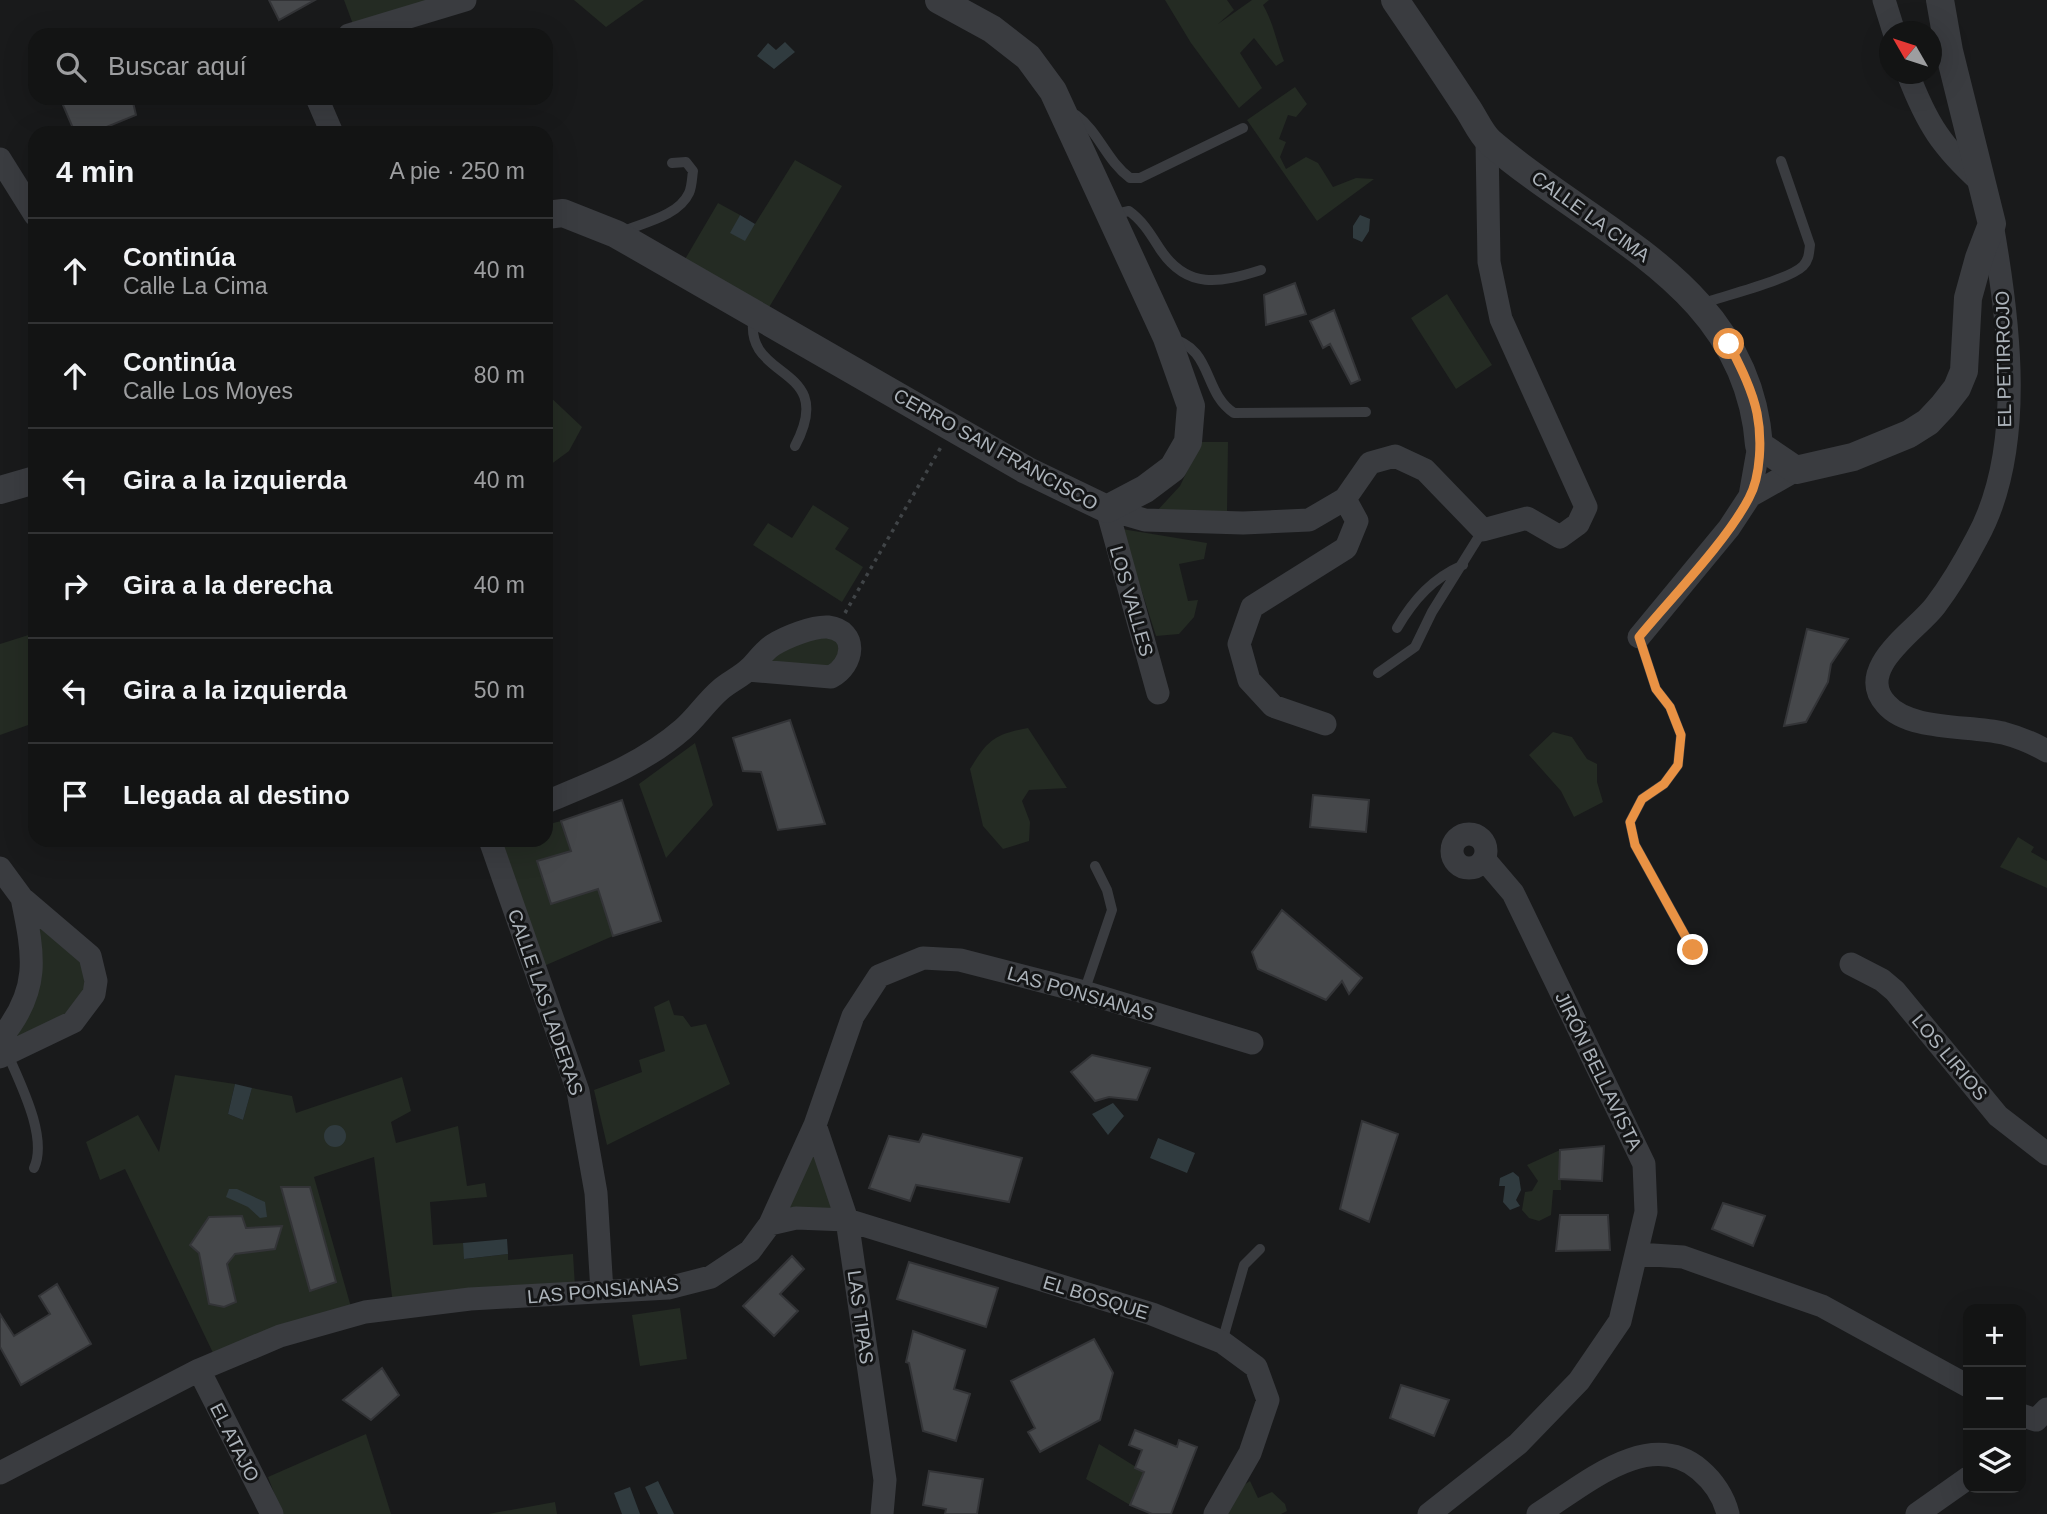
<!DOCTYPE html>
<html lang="es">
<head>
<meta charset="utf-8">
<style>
  body { margin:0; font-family:Helvetica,sans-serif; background:#202122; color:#f1f3f6 }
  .controls { position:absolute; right:21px; bottom:21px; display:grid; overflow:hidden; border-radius:14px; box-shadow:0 7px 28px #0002 }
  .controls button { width:63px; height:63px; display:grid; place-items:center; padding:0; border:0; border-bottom:2px solid #323334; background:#131414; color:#f1f3f6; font:35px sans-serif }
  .compass { position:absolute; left:1879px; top:21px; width:63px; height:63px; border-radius:50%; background:#131414; box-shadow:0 7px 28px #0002; rotate:309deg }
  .stop { position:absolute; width:21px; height:21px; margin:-16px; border:5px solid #e99244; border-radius:50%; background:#fff }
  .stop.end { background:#e99244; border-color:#fff; box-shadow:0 2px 7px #0008 }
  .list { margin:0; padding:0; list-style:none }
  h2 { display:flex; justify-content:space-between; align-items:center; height:91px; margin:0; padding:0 28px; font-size:30px }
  h2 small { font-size:23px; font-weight:400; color:#9d9ea0 }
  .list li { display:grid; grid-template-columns:46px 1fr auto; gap:21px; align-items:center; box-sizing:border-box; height:105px; padding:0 28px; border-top:2px solid #323334 }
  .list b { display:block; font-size:26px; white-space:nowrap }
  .list p { margin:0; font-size:23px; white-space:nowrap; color:#9d9ea0 }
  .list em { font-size:23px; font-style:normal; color:#9d9ea0 }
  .icon { flex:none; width:38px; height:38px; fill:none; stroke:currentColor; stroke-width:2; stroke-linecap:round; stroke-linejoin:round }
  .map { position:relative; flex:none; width:2047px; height:1514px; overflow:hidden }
  .search { position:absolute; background:#131414; box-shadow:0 7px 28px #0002; left:28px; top:28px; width:525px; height:77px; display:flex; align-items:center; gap:18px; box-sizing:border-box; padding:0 24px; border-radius:21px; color:#9d9ea0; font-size:26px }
  .panel { position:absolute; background:#131414; box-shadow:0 7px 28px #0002; left:28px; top:126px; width:525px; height:721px; border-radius:21px }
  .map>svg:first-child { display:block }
  .green { fill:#242b23 }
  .water { fill:#303b3f }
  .building { fill:#46484b; stroke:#333437; stroke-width:2 }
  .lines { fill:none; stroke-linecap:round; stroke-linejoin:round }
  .path { stroke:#404447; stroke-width:3.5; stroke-dasharray:3.5 5; stroke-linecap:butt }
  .service { stroke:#3a3c40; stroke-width:10 }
  .minor { stroke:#3a3c40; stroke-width:23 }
  .tertiary { stroke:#3a3c40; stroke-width:28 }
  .route { stroke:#e99244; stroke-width:9 }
  .labels { text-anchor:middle; stroke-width:6; stroke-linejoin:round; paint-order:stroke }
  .street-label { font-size:19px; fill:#acb3ba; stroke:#141516 }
</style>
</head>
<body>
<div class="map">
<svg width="2047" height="1514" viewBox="0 0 2047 1514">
  <rect width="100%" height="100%" fill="#191a1b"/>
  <!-- green -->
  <path class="green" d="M344,0H442L354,27Z
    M574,0H644L606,27Z
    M1165,0H1227L1234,10L1218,24L1252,0H1269L1263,5C1274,24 1276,41 1284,61L1276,66L1254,38L1240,53L1262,88L1239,108L1191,43Z
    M1295,87L1307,104L1296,117L1288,115L1279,139L1286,142L1280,157L1286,169L1306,157L1318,163L1333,187L1356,178L1374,179L1317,221L1247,120Z
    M795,160L842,186L768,309L684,261L718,203L740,215L731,233L745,240Z
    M1447,294L1492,365L1456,389L1411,318Z
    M546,393L582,427L569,451L546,468Z
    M1201,442H1228L1227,513L1156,512L1180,486Z
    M813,505L849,528L835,549L863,567L842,602L753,545L768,523L792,538Z
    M1122,529L1207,543L1204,559L1179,564L1188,601L1198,600L1194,617L1179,634L1156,636Z
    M35,633V728L31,724L0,735V644Z
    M841,633L842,671L748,670L772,646Z
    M1028,728L1067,788L1029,790L1022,801L1030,822L1029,841L1003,849L983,826L970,769C987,741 994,734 1028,728Z
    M1553,732L1572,737L1587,759L1597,764V782L1603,802L1574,817L1561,791L1529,755Z
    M695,743L713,805L666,858L639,784Z
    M561,821L571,851L538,862L551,904L598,889L613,936L544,966L499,840H546V825Z
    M2018,837L2034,847L2031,852L2047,861V888L2000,867Z
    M44,924L75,940L94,994L8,1055L7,1031L30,934Z
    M669,1000L674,1015L683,1016L691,1027L706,1024L730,1084L607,1145L594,1090L642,1072L639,1060L665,1051L654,1007Z
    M175,1075L235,1084L228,1114L243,1120L252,1088L292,1096L296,1113L402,1077L411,1111L391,1122L396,1143L458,1126L467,1186L485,1183L487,1197L430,1202L433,1245L463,1243L465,1259L508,1254V1260L573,1254L575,1287L393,1304L374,1157L314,1177L351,1307L214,1355L125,1169L100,1180L86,1142L138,1115L159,1152Z
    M815,1125L847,1220L770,1224Z
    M1560,1150L1561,1190H1553L1551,1215L1539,1221L1529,1218L1522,1210L1525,1192L1532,1191L1538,1181L1527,1165Z
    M680,1308L687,1359L640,1366L632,1315Z
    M366,1434L391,1514H282L268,1477Z
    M1099,1444L1144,1472L1130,1505L1086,1479Z
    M1250,1481L1258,1498L1272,1492L1285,1504L1287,1511L1281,1514H1221L1235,1491Z
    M555,1502L557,1514H488Z"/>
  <!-- water -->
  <path class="water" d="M785,42L795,52L774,69L757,56L768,43L776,50Z
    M740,215L755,224L745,241L730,233Z
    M1360,215L1370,219L1369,231L1362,242L1353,238V226Z
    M235,1084L252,1088L243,1120L228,1114Z
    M1113,1103L1124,1116L1108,1135L1092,1114Z
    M324 1136a11 11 0 1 1 22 0a11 11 0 1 1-22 0Z
    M1158,1138L1195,1153L1187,1173L1150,1158Z
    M1513,1172L1519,1177L1521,1190L1516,1200L1520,1206L1510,1210L1503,1202L1505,1186H1499L1500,1178Z
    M229,1189H237L265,1202L267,1217L260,1218L248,1207L226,1197Z
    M507,1239L508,1254L464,1259L463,1243Z
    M658,1481L674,1514H658L645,1487Z
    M630,1487L640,1514H622L614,1493Z"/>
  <!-- building -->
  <path class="building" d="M269,0H315L279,20Z
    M60,98H132L136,115L92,133H75Z
    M1295,283L1306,314L1266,325L1264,295Z
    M1334,310L1360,380L1351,384L1330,344L1323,348L1310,321Z
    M1807,629L1848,639L1831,664L1828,682L1806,722L1784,726Z
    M790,720L825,824L778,830L761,772L743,771L733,738Z
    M1313,795L1369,800L1366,832L1310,827Z
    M622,800L661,921L613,936L598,889L551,904L537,861L571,851L561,821Z
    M1282,910L1362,978L1349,994L1342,981L1326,1000L1258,969L1252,952Z
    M1092,1055L1150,1068L1137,1100L1109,1097L1095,1101L1071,1072Z
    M1362,1121L1398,1134L1369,1222L1340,1209Z
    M923,1134L1022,1158L1009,1202L916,1185L910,1201L869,1188L889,1136L919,1142Z
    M1604,1146L1602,1181L1559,1179L1560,1150Z
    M281,1187H310L336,1282L310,1291Z
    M1723,1203L1765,1216L1753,1246L1712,1229Z
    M1560,1215H1608L1610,1250L1556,1251Z
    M242,1216L246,1228L282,1226L275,1249L235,1254L227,1264L236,1302L224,1307L209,1304L199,1253L190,1245L209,1217Z
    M792,1256L804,1269L780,1294L798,1311L774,1336L743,1306Z
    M909,1262L998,1288L986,1327L897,1299Z
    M57,1284L91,1344L21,1385L0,1347V1314L14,1336L50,1314L39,1296Z
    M913,1331L965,1350L954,1389L970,1394L956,1441L923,1431L909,1363L906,1362Z
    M1094,1339L1113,1373L1100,1420L1040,1452L1028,1432L1035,1428L1011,1381Z
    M382,1368L399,1395L371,1420L343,1400Z
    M1401,1385L1449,1400L1434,1436L1390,1418Z
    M1135,1430L1177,1447L1179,1440L1197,1447L1171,1514H1152L1130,1505L1144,1472L1135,1468L1142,1450L1129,1445Z
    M929,1471L983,1479L977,1514H945L946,1509L923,1505Z"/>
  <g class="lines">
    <!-- path -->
    <path class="path" d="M845,613L941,447"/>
    <!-- service -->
    <path class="service" d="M1072,116L1076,115C1099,132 1106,160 1130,178H1140L1243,128
      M1111,215L1129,211C1143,221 1151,235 1160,249C1187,290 1220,283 1261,270
      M619,233C641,223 678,217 689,193C692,187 692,177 693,171L686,162L672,163
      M1701,304C1723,296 1789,280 1803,266C1809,260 1809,253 1810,245L1781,161
      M754,316C741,382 839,363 795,446
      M1169,338C1214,348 1202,392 1234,413L1366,412
      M1397,628C1414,599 1433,578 1463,565
      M1639,637L1656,689L1670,707L1681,735L1678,765L1664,784L1642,799L1630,822L1635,845L1693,950
      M1378,673L1415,647L1432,612L1483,530
      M1084,992L1112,910L1107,890L1095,866
      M8,1055C21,1085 48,1138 34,1168
      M1222,1342L1244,1265L1260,1249"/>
    <!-- minor -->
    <path class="minor" d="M1884,0L1894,32
      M349,35L465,0
      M1908,74C1927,124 1942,147 1982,183
      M317,98L332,133
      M0,159L35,215
      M1992,224C2009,320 2026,449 1977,538C1965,561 1951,585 1935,606C1916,631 1854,668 1886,704C1909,731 1969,725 2003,733C2018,737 2033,743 2047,751
      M1750,496L1796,470
      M1107,509L1145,520L1243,523L1309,520L1345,499L1370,463L1395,456L1425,470L1483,530L1527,518L1560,537L1578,524L1586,507L1501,319L1489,262L1487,140
      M1107,509L1158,693
      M1639,637L1729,528L1750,496L1759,445
      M1325,724L1273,706L1249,680L1239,644L1252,607L1346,548L1357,521L1345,499
      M546,802C594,782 643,764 683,729C696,718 706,702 720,690C729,682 741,677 750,668C757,661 764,651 773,645C786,637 813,626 828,627C859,631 854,665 831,677L748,670
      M1452 851a17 17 0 1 1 34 0a17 17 0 1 1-34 0Z
      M490,840L578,1091L596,1193L602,1292
      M0,868L22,898L90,956L96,981L94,994L73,1022L0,1057
      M1851,964L1882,980L1895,991L1998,1116L2047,1154
      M0,1039C41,990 34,956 22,898
      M815,1125L847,1220L885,1480L882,1514
      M770,1224L796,1218L847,1220L1152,1314L1222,1342L1256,1367L1268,1400L1250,1453L1215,1514
      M1638,1254L1683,1257L1822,1306L1968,1386
      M199,1370L272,1514
      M2021,1415L2036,1420L2047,1409
      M0,1473L199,1370L280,1336L365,1312L470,1299L668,1288L711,1277L750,1251L770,1224L815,1125L853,1016L879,976L923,958L960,960L1084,992L1252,1043
      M1429,1514L1518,1444L1579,1381L1620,1321L1646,1212L1644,1164L1513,893L1484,859
      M1538,1514C1583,1486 1649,1426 1700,1470C1713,1481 1724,1497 1728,1514
      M1917,1514L1968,1478"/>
    <!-- tertiary -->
    <path class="tertiary" d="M1395,0C1419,35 1443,71 1466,106C1474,117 1480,133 1490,142C1596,234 1747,284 1759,445L1796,470L1853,457L1909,434L1928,422L1943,406L1957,388L1964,371L1968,298L1979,258L1992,224L1949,51L1940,0
      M546,215L563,213L616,234L1026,470L1107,509L1145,489L1173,468L1188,442L1191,406L1167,338L1053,91L1028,57L992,29L939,0
      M0,490L35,480"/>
  </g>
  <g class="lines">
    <!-- route -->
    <path class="route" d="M1693,950L1635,845L1630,822L1642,799L1664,784L1678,765L1681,735L1670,707L1656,689L1639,637C1672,597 1726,542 1749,498C1761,476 1762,438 1757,413C1752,389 1740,366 1729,344"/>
  </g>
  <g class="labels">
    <!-- street labels -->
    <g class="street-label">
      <text transform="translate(1591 216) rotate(36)" y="7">CALLE LA CIMA</text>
      <text transform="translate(2003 359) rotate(-91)" y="7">EL PETIRROJO</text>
      <text transform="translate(996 449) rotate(29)" y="7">CERRO SAN FRANCISCO</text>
      <text transform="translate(1132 601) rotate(74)" y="7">LOS VALLES</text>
      <text transform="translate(1081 993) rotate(16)" y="7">LAS PONSIANAS</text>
      <text transform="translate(546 1002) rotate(71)" y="7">CALLE LAS LADERAS</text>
      <text transform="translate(1950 1057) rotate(50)" y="7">LOS LIRIOS</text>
      <text transform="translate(1599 1071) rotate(64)" y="7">JIRÓN BELLAVISTA</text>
      <text transform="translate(603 1290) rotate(-5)" y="7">LAS PONSIANAS</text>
      <text transform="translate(1096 1297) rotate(17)" y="7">EL BOSQUE</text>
      <text transform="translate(861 1317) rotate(82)" y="7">LAS TIPAS</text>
      <text transform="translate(235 1442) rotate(63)" y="7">EL ATAJO</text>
    </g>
  </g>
</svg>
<div class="controls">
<button>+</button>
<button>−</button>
<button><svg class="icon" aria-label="layers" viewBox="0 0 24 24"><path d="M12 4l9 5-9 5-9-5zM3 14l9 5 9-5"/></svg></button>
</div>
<svg class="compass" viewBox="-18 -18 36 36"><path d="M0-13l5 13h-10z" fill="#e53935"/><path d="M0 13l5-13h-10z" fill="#9d9ea0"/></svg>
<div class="stop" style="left:1729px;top:344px"></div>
<div class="stop end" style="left:1693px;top:950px"></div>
<div class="search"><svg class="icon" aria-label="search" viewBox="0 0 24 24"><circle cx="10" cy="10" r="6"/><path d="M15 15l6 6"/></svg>Buscar aquí</div>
<section class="panel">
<h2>4 min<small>A pie · 250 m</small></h2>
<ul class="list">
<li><svg class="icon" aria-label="ahead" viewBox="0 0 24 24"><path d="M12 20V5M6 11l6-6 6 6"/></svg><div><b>Continúa</b><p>Calle La Cima</p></div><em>40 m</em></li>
<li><svg class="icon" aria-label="ahead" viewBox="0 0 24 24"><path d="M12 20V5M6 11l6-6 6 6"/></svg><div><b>Continúa</b><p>Calle Los Moyes</p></div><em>80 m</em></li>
<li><svg class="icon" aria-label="left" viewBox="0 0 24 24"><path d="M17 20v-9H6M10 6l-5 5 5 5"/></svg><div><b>Gira a la izquierda</b></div><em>40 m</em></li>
<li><svg class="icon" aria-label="right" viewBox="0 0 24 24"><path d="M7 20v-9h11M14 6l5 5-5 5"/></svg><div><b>Gira a la derecha</b></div><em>40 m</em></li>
<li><svg class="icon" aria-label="left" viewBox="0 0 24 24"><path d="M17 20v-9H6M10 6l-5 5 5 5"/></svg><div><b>Gira a la izquierda</b></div><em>50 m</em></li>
<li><svg class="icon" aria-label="arrive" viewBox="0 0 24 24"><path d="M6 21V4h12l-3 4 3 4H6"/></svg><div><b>Llegada al destino</b></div></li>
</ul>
</section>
</div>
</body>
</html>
